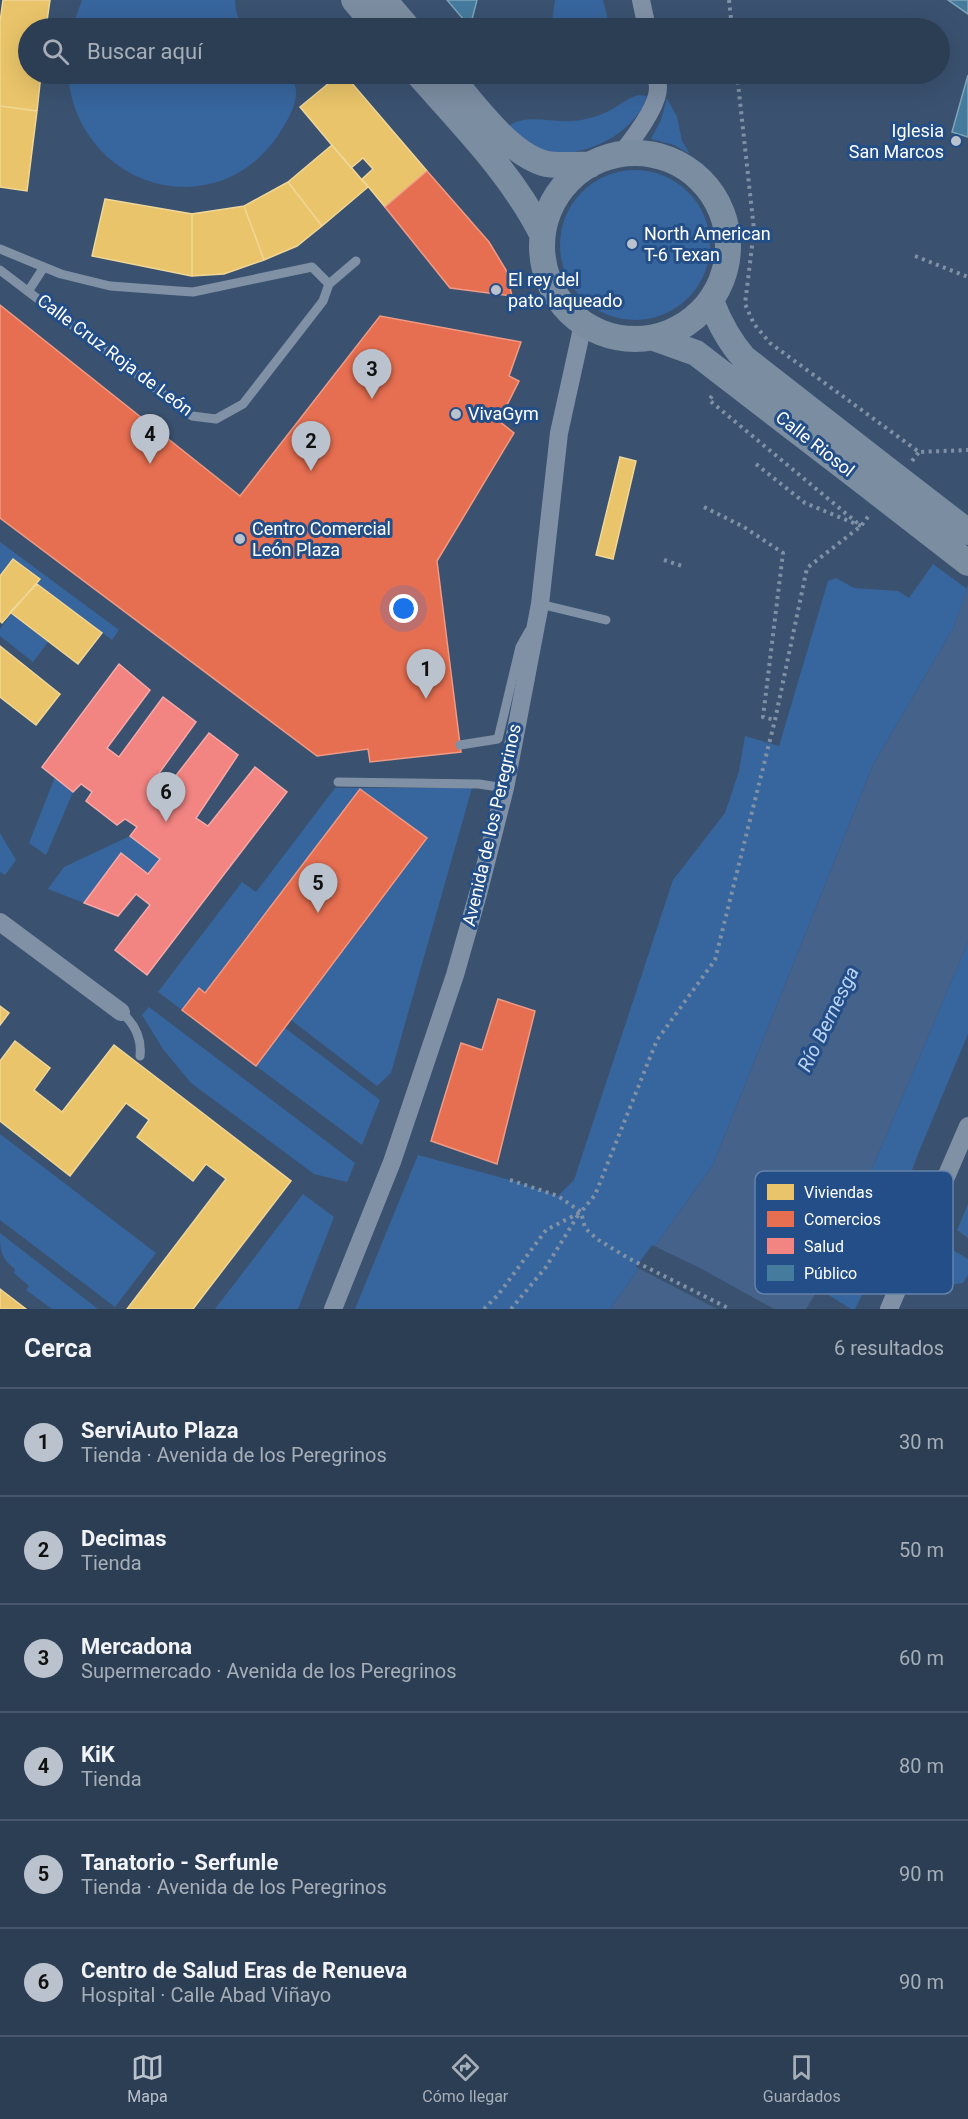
<!DOCTYPE html>
<html lang="es">
<head>
<meta charset="utf-8">
<style>
  body { margin:0; font-family:Roboto,sans-serif; background:#34455a; color:#f1f3f6 }
  .you { position:absolute; left:404px; top:609px; width:21px; height:21px; margin:-15px; border:4px solid #fff; border-radius:50%; background:#1a73e8; box-shadow:0 0 0 9px #1a73e833 }
  .badge { display:grid; place-items:center; width:39px; height:39px; border-radius:50%; background:#bac2cd; color:#111; font-size:20px; font-weight:700 }
  .pin { position:absolute; translate:-50% -50px; filter:drop-shadow(0 2px 3px #0008) }
  .pin::after { content:''; position:absolute; top:32px; width:21px; height:18px; background:inherit; clip-path:polygon(0 0,100% 0,50% 100%) }
  .list { margin:0; padding:0; list-style:none }
  h2 { display:flex; justify-content:space-between; align-items:center; height:78px; margin:0; padding:0 24px; font-size:26px }
  h2 small { font-size:20px; font-weight:400; color:#a6aeb8 }
  .list li { display:grid; grid-template-columns:39px 1fr auto; gap:18px; align-items:center; box-sizing:border-box; height:108px; padding:0 24px; border-top:2px solid #48576b }
  .list b { display:block; font-size:22px; white-space:nowrap }
  .list p { margin:0; font-size:20px; white-space:nowrap; color:#a6aeb8 }
  .list em { font-size:20px; font-style:normal; color:#a6aeb8 }
  .icon { flex:none; width:33px; height:33px; fill:none; stroke:currentColor; stroke-width:2; stroke-linecap:round; stroke-linejoin:round }
  .map { position:relative; flex:none; width:968px; height:1309px; overflow:hidden }
  .search { position:absolute; background:#2c3e54; box-shadow:0 6px 24px #0002; left:18px; right:18px; top:18px; height:66px; display:flex; align-items:center; gap:15px; box-sizing:border-box; padding:0 21px; border-radius:33px; color:#a6aeb8; font-size:22px }
  .sheet { height:726px; background:#2c3e54 }
  nav { display:flex; justify-content:space-around; align-items:center; box-sizing:border-box; height:84px; border-top:2px solid #48576b; background:#2c3e54; font-size:16px; color:#a6aeb8 }
  nav a { display:grid; justify-items:center; gap:3px }
  nav .on { color:#bac2cd }
  .map>svg:first-child { display:block }
  .green { fill:#37659d }
  .water { fill:#44628a }
  .pier { fill:#3a5270 }
  .homes { fill:#e9c46a; stroke:#f0d697; stroke-width:1.5 }
  .shops { fill:#e76f51; stroke:#ee9a85; stroke-width:1.5 }
  .health { fill:#f28482; stroke:#f6a9a8; stroke-width:1.5 }
  .public { fill:#457b9d; stroke:#7da3ba; stroke-width:1.5 }
  .lines { fill:none; stroke-linecap:round; stroke-linejoin:round }
  .path { stroke:#8091a6; stroke-width:4; stroke-dasharray:3 4.5; stroke-linecap:butt }
  .lane { stroke:#8091a6; stroke-width:9 }
  .street { stroke:#8091a6; stroke-width:18 }
  .secondary { stroke:#7b8da1; stroke-width:26 }
  .secondary-bridge { stroke:#7b8da1; stroke-width:26 }
  .poi-dot { fill:#bac2cd; stroke:#234e87; stroke-width:2 }
  .labels { text-anchor:middle; stroke-width:6; stroke-linejoin:round; paint-order:stroke }
  .poi-label { font-size:18px; fill:#fff; stroke:#234e87; text-anchor:start }
  .street-label { font-size:18px; fill:#fff; stroke:#234e87 }
  .water-label { font-size:20px; font-style:italic; fill:#b9d2f1; stroke:#234e87 }
  .key { fill:#234e87; stroke:#6583ab; stroke-width:1.5 }
  .key-label { font-size:16px; fill:#fff }
</style>
</head>
<body>
<div class="map">
<svg width="968" height="1309" viewBox="0 0 968 1309">
  <rect width="100%" height="100%" fill="#3a5270"/>
  <!-- green -->
  <path class="green" d="M82,0H235C236,12 237,21 247,28H72Z
    M555,0H603L610,28H551Z
    M68,74H291C292,79 296,86 296,91C297,106 285,125 277,137C211,230 76,184 68,74Z
    M544,74H596C581,82 556,90 544,74Z
    M639,95L647,96C636,134 580,162 542,150C529,146 519,135 509,126C525,113 553,123 573,121C587,120 603,115 614,108C623,103 629,97 639,95Z
    M667,98L677,117L682,141L690,154L674,145L651,139L661,120Z
    M560 245a75 75 0 1 1 150 0a75 75 0 1 1-150 0Z
    M0,542L119,630L112,640L37,584L40,579L13,559L0,576Z
    M933,564L967,589L954,627L873,765L713,1165L610,1309H355L418,1155L510,1180L558,1196L574,1180L673,880L725,813L739,771L745,736L779,746L828,581L836,578L854,588L898,591L909,598Z
    M12,613L48,642L33,662L0,636V629Z
    M55,777L73,792L46,855L29,843Z
    M335,788H472L391,1073L377,1086L291,1020L427,839L361,789L205,993L199,988L182,1010L158,992L242,882L256,892Z
    M0,833L16,860L5,875L0,872Z
    M130,836L160,859L148,874L121,853L84,903L48,889L64,867Z
    M968,942V1034L918,1154L875,1270L855,1309H851L819,1289L827,1275Z
    M149,1007L355,1163L347,1182L314,1174L191,1083L163,1049L142,1015Z
    M285,1028L380,1100L362,1145L256,1066Z
    M0,1134L156,1253L115,1307L0,1220Z
    M303,1194L334,1217L298,1309H215Z
    M968,1204V1238L957,1230Z
    M0,1233L98,1309H52L26,1290L29,1286L14,1273L15,1269C1,1258 0,1251 0,1233Z
    M951,1249L968,1259V1275L963,1283L949,1285L935,1277Z"/>
  <!-- water -->
  <path class="water" d="M968,585V942L827,1275L806,1309H610L713,1165L873,765L954,627Z"/>
  <!-- pier -->
  <path class="pier" d="M652,1245L700,1268L774,1309H717L636,1267Z"/>
  <!-- homes -->
  <path class="homes" d="M3,0H50L46,28H28V74H41L37,111L0,106V22Z
    M340,74H344L427,171L385,207L362,179L373,169L363,158L351,168L300,107Z
    M0,106L37,111L27,191L0,187Z
    M332,145L368,187L322,226L288,182Z
    M288,182L322,226L297,246L264,260L244,206Z
    M105,199L192,214V276L92,256Z
    M244,206L264,260L224,274L192,276V214Z
    M620,457L636,461L613,559L596,555Z
    M13,559L40,579L2,623L0,621V576Z
    M37,584L102,633L78,664L10,612Z
    M0,646L60,694L36,725L0,697Z
    M0,1006L9,1013L0,1025Z
    M15,1041L50,1068L34,1090L62,1112L114,1045L291,1181L193,1309H127L226,1179L206,1164L193,1181L137,1137L149,1120L126,1103L70,1176L0,1121V1061Z
    M0,1289L26,1309H0Z"/>
  <!-- shops -->
  <path class="shops" d="M427,171L489,242L506,270L512,296L450,288L385,207Z
    M0,305L240,496L380,316L521,342L509,376L519,381L499,421L514,433L437,561L461,752L370,762L368,749L317,756L0,518Z
    M360,789L427,838L256,1066L182,1010L199,988L205,993Z
    M498,999L535,1011L497,1164L431,1141L461,1043L482,1050Z"/>
  <!-- health -->
  <path class="health" d="M119,664L150,690L107,748L119,757L163,697L196,722L152,783L164,791L209,733L238,755L196,818L208,826L255,767L287,792L147,975L115,950L150,905L136,894L118,916L84,903L121,853L148,874L160,859L130,836L137,827L125,819L117,825L86,801L92,792L81,784L73,792L42,767Z"/>
  <!-- public -->
  <path class="public" d="M447,0H477L470,27Z
    M948,0H968V14Z
    M968,75V137L952,132Z"/>
  <g class="lines">
    <!-- path -->
    <path class="path" d="M729,0L732,28
      M737,74L754,230L745,304L754,324L770,343L919,452L968,450
      M915,256L968,277
      M712,396L709,400L861,526L805,503L756,464
      M912,461L919,452
      M704,507L744,527L783,553L763,717L775,720
      M664,560L685,567
      M510,1180L558,1196L581,1212L585,1228L597,1239L628,1258L730,1309
      M484,1309L498,1295L546,1230L581,1212L595,1195L657,1040L715,960L775,720L807,568L861,526L870,514
      M511,1309L546,1267L580,1212"/>
    <!-- lane -->
    <path class="lane" d="M0,249L61,274L110,286L178,291L193,292L312,267L329,284L323,301L243,404L216,419L192,416L0,270
      M329,284L356,261
      M29,290L44,267
      M540,604L606,620
      M460,745L498,739L520,647L529,631
      M338,782L479,784L505,788
      M121,1012C135,1024 142,1038 140,1056"/>
    <!-- street -->
    <path class="street" d="M641,0L647,28
      M621,154C633,139 658,107 658,88C658,83 656,78 656,74
      M0,922L121,1012
      M333,1309L392,1162L455,975L478,894L505,788L540,604L559,433L583,324
      M889,1309L968,1126"/>
    <!-- secondary -->
    <path class="secondary" d="M354,0L378,28
      M384,0L408,28
      M418,74C462,124 512,174 542,234
      M448,74C472,102 507,152 543,163C556,167 575,164 590,165
      M542 246a93 93 0 1 1 186 0a93 93 0 1 1-186 0Z
      M711,301C719,322 729,341 744,358L880,464
      M654,338L696,353L865,483"/>
    <!-- secondary-bridge -->
    <path class="secondary-bridge" d="M880,464L968,532
      M865,483L968,563"/>
  </g>
  <!-- markers -->
  <g class="poi-dot">
    <circle cx="956" cy="141" r="6"/>
    <circle cx="632" cy="244" r="6"/>
    <circle cx="496" cy="290" r="6"/>
    <circle cx="456" cy="414" r="6"/>
    <circle cx="240" cy="539" r="6"/>
  </g>
  <g class="labels">
    <!-- poi labels -->
    <g class="poi-label">
      <text x="944" y="137" text-anchor="end">Iglesia<tspan x="944" dy="21">San Marcos</tspan></text>
      <text x="644" y="240">North American<tspan x="644" dy="21">T-6 Texan</tspan></text>
      <text x="508" y="286">El rey del<tspan x="508" dy="21">pato laqueado</tspan></text>
      <text x="468" y="420">VivaGym</text>
      <text x="252" y="535">Centro Comercial<tspan x="252" dy="21">León Plaza</tspan></text>
    </g>
    <!-- street labels -->
    <g class="street-label">
      <text transform="translate(115 355) rotate(37)" y="6">Calle Cruz Roja de León</text>
      <text transform="translate(815 444) rotate(38)" y="6">Calle Riosol</text>
      <text transform="translate(492 825) rotate(-77)" y="6">Avenida de los Peregrinos</text>
    </g>
    <!-- water labels -->
    <g class="water-label">
      <text transform="translate(828 1019) rotate(-64)" y="7">Río Bernesga</text>
    </g>
  </g>
  <!-- legend -->
  <rect x="755" y="1171" width="198" height="123" rx="9" class="key"/>
  <rect x="767" y="1184" width="27" height="16" fill="#e9c46a"/>
  <rect x="767" y="1211" width="27" height="16" fill="#e76f51"/>
  <rect x="767" y="1238" width="27" height="16" fill="#f28482"/>
  <rect x="767" y="1265" width="27" height="16" fill="#457b9d"/>
  <g class="key-label">
    <text x="804" y="1198">Viviendas</text>
    <text x="804" y="1225">Comercios</text>
    <text x="804" y="1252">Salud</text>
    <text x="804" y="1279">Público</text>
  </g>
</svg>
<div class="you"></div>
<div class="pin badge" style="left:426px;top:699px">1</div>
<div class="pin badge" style="left:311px;top:471px">2</div>
<div class="pin badge" style="left:372px;top:399px">3</div>
<div class="pin badge" style="left:150px;top:464px">4</div>
<div class="pin badge" style="left:318px;top:913px">5</div>
<div class="pin badge" style="left:166px;top:822px">6</div>
<div class="search"><svg class="icon" aria-label="search" viewBox="0 0 24 24"><circle cx="10" cy="10" r="6"/><path d="M15 15l6 6"/></svg>Buscar aquí</div>
</div>
<section class="sheet">
<h2>Cerca<small>6 resultados</small></h2>
<ul class="list">
<li><span class="badge">1</span><div><b>ServiAuto Plaza</b><p>Tienda · Avenida de los Peregrinos</p></div><em>30 m</em></li>
<li><span class="badge">2</span><div><b>Decimas</b><p>Tienda</p></div><em>50 m</em></li>
<li><span class="badge">3</span><div><b>Mercadona</b><p>Supermercado · Avenida de los Peregrinos</p></div><em>60 m</em></li>
<li><span class="badge">4</span><div><b>KiK</b><p>Tienda</p></div><em>80 m</em></li>
<li><span class="badge">5</span><div><b>Tanatorio - Serfunle</b><p>Tienda · Avenida de los Peregrinos</p></div><em>90 m</em></li>
<li><span class="badge">6</span><div><b>Centro de Salud Eras de Renueva</b><p>Hospital · Calle Abad Viñayo</p></div><em>90 m</em></li>
</ul>
</section>
<nav>
<a class="on"><svg class="icon" aria-label="map" viewBox="0 0 24 24"><path d="M3 6l6-2 6 2 6-2v14l-6 2-6-2-6 2zM9 4v14M15 6v14"/></svg>Mapa</a>
<a><svg class="icon" aria-label="directions" viewBox="0 0 24 24"><path d="M12 3l9 9-9 9-9-9zM9 14v-3h6M13 9l2 2-2 2"/></svg>Cómo llegar</a>
<a><svg class="icon" aria-label="saved" viewBox="0 0 24 24"><path d="M7 4h10v16l-5-4-5 4z"/></svg>Guardados</a>
</nav>
</body>
</html>
